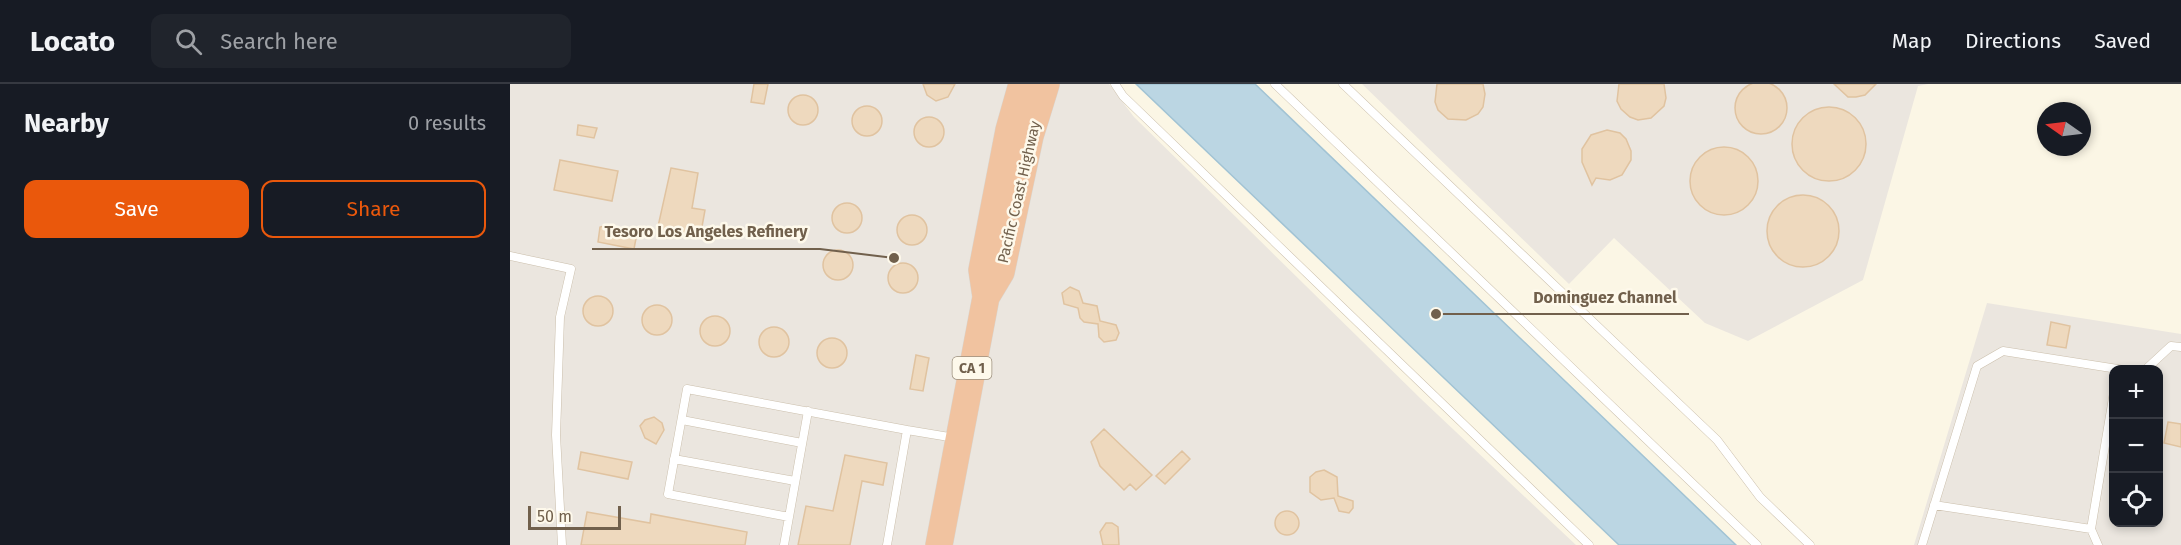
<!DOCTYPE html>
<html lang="en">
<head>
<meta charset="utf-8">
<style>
  body { margin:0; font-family:"Fira Sans",sans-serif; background:#20242c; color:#f1f3f6 }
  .controls { position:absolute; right:18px; bottom:18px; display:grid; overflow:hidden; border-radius:12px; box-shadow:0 3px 9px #0003 }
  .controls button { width:54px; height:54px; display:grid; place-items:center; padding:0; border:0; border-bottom:2px solid #363941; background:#171b24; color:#f1f3f6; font:30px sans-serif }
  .compass { position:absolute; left:1527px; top:18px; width:54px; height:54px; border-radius:50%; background:#171b24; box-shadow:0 3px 9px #0003; rotate:284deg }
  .scale { position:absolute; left:18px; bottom:15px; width:93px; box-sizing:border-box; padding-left:6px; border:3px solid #71604c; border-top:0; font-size:16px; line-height:21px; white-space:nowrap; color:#71604c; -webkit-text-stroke:4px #fef9eb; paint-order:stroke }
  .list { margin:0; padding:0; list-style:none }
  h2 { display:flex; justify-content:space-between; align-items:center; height:78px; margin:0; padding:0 24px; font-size:26px }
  h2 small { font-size:20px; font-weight:400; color:#9ea1a6 }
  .actions { display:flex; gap:12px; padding:18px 24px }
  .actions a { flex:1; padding:14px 0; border:2px solid #ea580c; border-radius:12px; text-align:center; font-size:21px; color:#ea580c }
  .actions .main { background:#ea580c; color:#fff }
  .icon { flex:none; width:33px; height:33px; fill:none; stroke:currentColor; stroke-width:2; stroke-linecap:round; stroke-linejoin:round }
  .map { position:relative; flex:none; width:1671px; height:461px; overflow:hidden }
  header { display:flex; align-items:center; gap:36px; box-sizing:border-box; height:84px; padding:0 30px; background:#171b24; border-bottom:2px solid #363941 }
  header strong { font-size:28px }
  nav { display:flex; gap:33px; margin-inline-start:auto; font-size:21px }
  .search { width:420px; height:54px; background:#20242c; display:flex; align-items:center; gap:15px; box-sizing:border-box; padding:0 21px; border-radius:12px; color:#9ea1a6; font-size:22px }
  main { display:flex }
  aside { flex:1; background:#171b24 }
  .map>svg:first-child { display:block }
  .industrial { fill:#ebe6df; fill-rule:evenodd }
  .water { fill:#bbd6e3; stroke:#a1c3d4; stroke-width:1.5 }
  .building { fill:#eed9be; stroke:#e0c3a0; stroke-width:1.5 }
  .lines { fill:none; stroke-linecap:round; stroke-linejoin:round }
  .lane-casing { stroke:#cbbfac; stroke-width:9 }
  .highway-casing { stroke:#dad6d0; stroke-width:28 }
  .lane { stroke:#fff; stroke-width:8 }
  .highway { stroke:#f1c3a0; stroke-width:27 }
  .labels { text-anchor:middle; stroke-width:5; stroke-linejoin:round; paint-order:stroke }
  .shield { fill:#fef9eb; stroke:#9b8e7c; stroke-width:1.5 }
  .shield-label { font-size:14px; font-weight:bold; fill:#71604c }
  .street-label { font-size:15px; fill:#71604c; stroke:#fef9eb }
  .leader { fill:none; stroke:#71604c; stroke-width:2 }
  .callout-dot { fill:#71604c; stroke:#fef9eb; stroke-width:2 }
  .callout-label { font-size:16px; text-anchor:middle; font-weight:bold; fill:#71604c; stroke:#fef9eb; stroke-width:5; stroke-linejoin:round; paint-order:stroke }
</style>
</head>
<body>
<header>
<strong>Locato</strong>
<div class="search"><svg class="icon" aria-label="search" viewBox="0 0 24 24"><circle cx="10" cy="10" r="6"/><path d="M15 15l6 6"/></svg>Search here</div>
<nav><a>Map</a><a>Directions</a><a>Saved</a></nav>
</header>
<main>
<aside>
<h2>Nearby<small>0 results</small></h2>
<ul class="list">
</ul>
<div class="actions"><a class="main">Save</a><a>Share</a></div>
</aside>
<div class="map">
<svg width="1671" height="461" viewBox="0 0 1671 461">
  <rect width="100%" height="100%" fill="#fbf6e5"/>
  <!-- industrial -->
  <path class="industrial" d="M0,0H599L624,33L910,314L1066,461H0Z
    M852,0H1418L1408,2L1353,196L1238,257L1195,239L1104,154L1059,200Z
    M1477,219L1671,250V461H1404ZM1604,286H1648V438H1604Z"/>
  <!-- water -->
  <path class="water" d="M626,0H745L1226,461H1109Z"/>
  <!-- building -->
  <path class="building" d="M1225 24a26 26 0 1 1 52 0a26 26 0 1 1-52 0Z
    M244,0H258L254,20L241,18Z
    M413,0H445L438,13L426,17L417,11Z
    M927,0H973L975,10L973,23L968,30L956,36L938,35L928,26L925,18Z
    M1109,0H1154L1156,14L1154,22L1141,34L1128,36L1120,33L1111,25L1107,17Z
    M1324,0H1366L1355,11L1346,13H1338Z
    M278 26a15 15 0 1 1 30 0a15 15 0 1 1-30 0Z
    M342 37a15 15 0 1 1 30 0a15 15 0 1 1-30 0Z
    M1282 60a37 37 0 1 1 74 0a37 37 0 1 1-74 0Z
    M404 48a15 15 0 1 1 30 0a15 15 0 1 1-30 0Z
    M68,41L87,44L84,54L67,51Z
    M1097,46L1110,49L1116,55L1121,67V76L1112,91L1100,96L1086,94L1082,101L1072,78V65L1081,51Z
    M1180 97a34 34 0 1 1 68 0a34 34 0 1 1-68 0Z
    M50,76L108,87L102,117L44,106Z
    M161,84L188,89L182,124L195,126L190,154L147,147Z
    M1257 147a36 36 0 1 1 72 0a36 36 0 1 1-72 0Z
    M322 134a15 15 0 1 1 30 0a15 15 0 1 1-30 0Z
    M387 146a15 15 0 1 1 30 0a15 15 0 1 1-30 0Z
    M94,142L127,149L124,165L88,158L90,143Z
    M313 181a15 15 0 1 1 30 0a15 15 0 1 1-30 0Z
    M378 194a15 15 0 1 1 30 0a15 15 0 1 1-30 0Z
    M560,203L569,207L573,219L587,222L590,237L606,241L609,249L606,256L594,258L589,253L588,240L574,238L570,234L568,224L554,220L552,209Z
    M73 227a15 15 0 1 1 30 0a15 15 0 1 1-30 0Z
    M132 236a15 15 0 1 1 30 0a15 15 0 1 1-30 0Z
    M190 247a15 15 0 1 1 30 0a15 15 0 1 1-30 0Z
    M1541,238L1560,242L1556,264L1537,261Z
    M249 258a15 15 0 1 1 30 0a15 15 0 1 1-30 0Z
    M307 269a15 15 0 1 1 30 0a15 15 0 1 1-30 0Z
    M406,271L419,274L413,307L400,305Z
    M144,333L152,339L154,346L146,360L135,354L130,342L135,336Z
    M1658,338L1671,340V363L1654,359Z
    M594,345L642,391L626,406L620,400L614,406L590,382L581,358Z
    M672,367L680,375L655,400L646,392Z
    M71,368L122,378L118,395L68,385Z
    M335,371L377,379L373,401L352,397L340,461H288L296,422L323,427Z
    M814,386L827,393L828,412L843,417V424L839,429L829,427L824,414L811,416L800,408V393L806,388Z
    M765 439a12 12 0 1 1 24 0a12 12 0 1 1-24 0Z
    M77,428L140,439L141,430L237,448L235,461H71Z
    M596,439H602L608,443L609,461H593L590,448Z"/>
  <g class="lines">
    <defs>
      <path id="lane" d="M605,0L613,12L1079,461
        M765,0L1247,461
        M833,0L1207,356L1250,413L1300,461
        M0,172L61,185L50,233L46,351L52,461
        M1635,286L1661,262L1671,263
        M172,336L292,359
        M164,375L285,397
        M1424,421L1581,445L1604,308
        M279,433L158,410L177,305L397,346
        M1581,445L1588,461
        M274,461L298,327
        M377,461L397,346L445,354
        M1412,461L1467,282L1493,267L1614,286"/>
      <path id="highway" d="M476,213L491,188L520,52L536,0
        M429,461L476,213L472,186L499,46L512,0"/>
    </defs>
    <!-- lane casing -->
    <use href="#lane" class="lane-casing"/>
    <!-- highway casing -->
    <use href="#highway" class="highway-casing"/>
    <!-- lane -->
    <use href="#lane" class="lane"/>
    <!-- highway -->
    <use href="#highway" class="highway"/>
  </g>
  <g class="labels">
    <!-- shield labels -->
    <rect class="shield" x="442.5" y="273" width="39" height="22" rx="4.5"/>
    <g class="shield-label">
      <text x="462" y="289">CA 1</text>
    </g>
    <!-- street labels -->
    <g class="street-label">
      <text transform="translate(509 108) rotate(-77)" y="5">Pacific Coast Highway</text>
    </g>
  </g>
  <!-- callouts -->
  <path class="leader" d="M384 174L310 165H82M926 230L1012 230H1179"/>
  <g class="callout-dot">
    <circle cx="384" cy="174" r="6"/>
    <circle cx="926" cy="230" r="6"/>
  </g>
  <g class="callout-label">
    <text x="196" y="153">Tesoro Los Angeles Refinery</text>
    <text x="1095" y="219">Dominguez Channel</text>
  </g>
</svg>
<div class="controls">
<button>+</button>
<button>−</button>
<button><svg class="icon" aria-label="locate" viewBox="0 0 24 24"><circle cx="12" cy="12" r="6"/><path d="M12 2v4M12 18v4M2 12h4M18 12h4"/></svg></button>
</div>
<svg class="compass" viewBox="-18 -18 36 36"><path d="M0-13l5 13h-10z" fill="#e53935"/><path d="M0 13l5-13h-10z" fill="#9ea1a6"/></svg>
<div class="scale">50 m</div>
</div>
</main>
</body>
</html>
